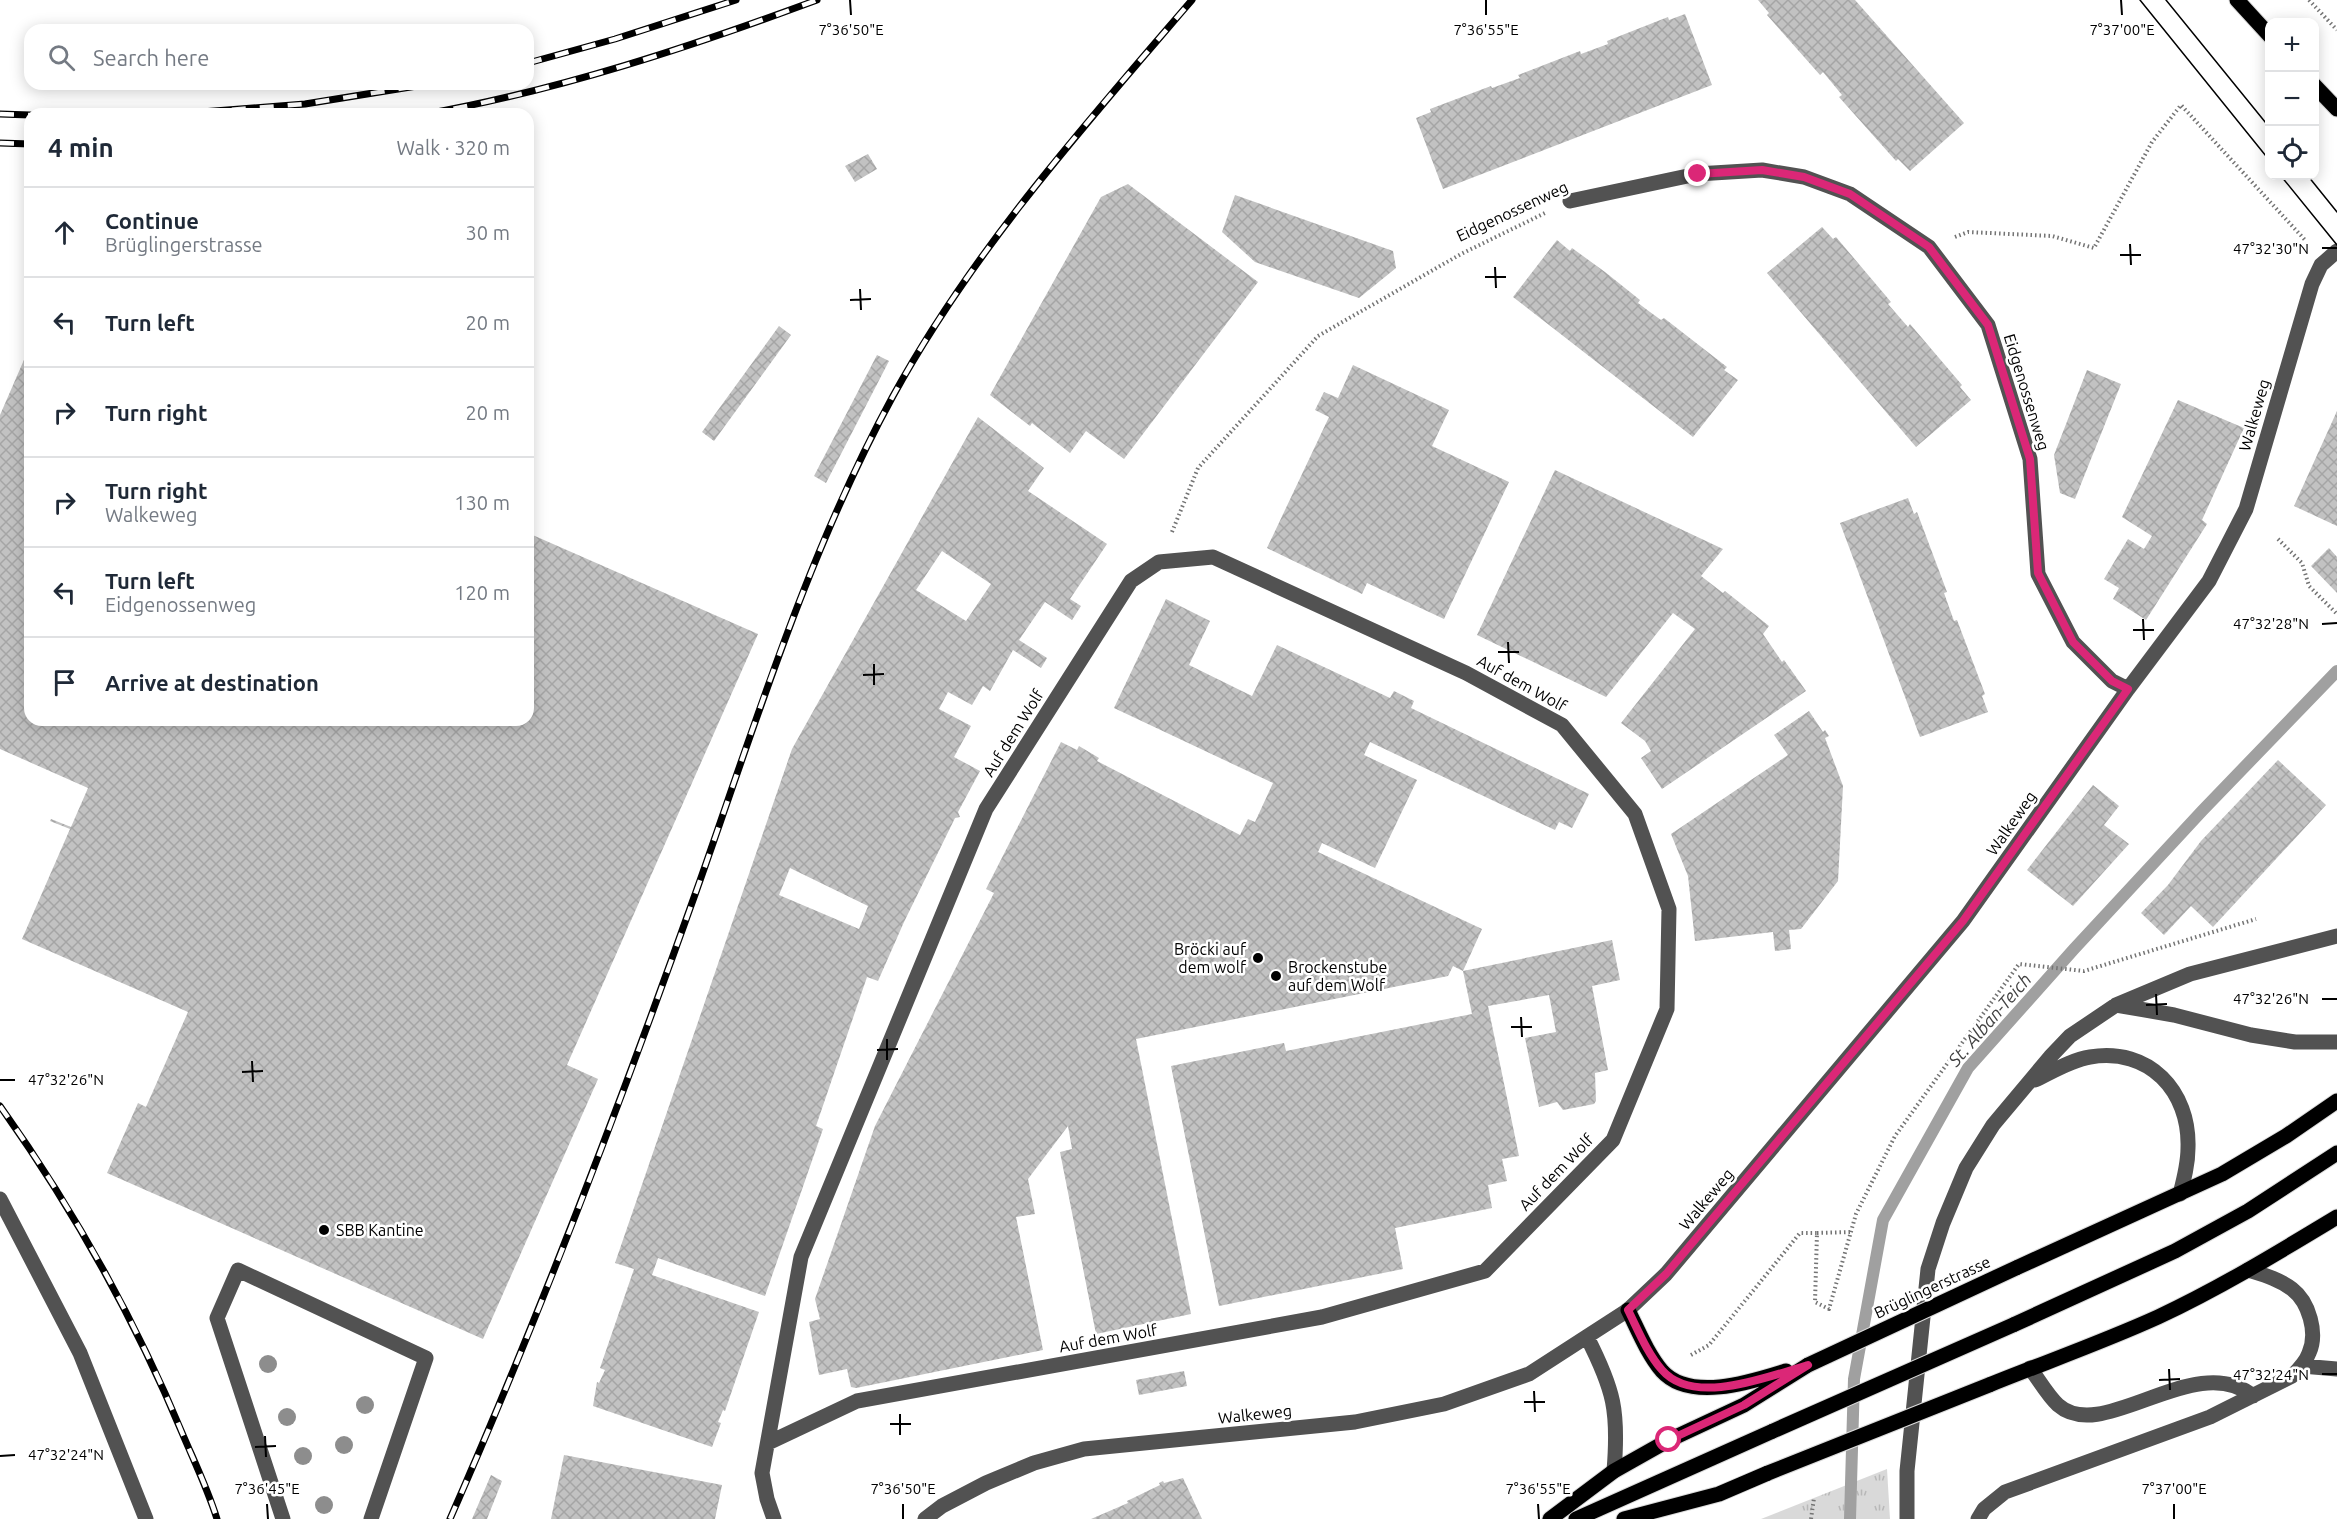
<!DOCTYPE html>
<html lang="en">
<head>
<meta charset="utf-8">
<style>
  body { margin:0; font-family:Ubuntu,sans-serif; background:#f6f6f7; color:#1f2937 }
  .controls { position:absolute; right:18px; top:18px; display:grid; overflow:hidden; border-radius:12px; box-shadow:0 3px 15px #0003 }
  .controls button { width:54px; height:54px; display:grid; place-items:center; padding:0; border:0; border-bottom:2px solid #e0e1e3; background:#fff; color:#1f2937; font:30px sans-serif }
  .stop { position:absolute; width:18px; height:18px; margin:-14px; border:4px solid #db2777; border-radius:50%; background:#fff }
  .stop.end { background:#db2777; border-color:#fff; box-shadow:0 2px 6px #0008 }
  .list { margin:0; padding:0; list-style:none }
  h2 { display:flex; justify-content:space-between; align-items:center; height:78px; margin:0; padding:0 24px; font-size:26px }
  h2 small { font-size:20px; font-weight:400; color:#747a83 }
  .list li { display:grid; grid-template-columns:39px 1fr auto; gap:18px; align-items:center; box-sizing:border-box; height:90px; padding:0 24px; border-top:2px solid #e0e1e3 }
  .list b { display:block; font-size:22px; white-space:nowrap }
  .list p { margin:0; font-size:20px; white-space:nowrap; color:#747a83 }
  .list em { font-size:20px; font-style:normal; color:#747a83 }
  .icon { flex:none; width:33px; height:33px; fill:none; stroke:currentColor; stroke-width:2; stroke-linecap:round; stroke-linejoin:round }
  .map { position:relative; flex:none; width:2337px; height:1519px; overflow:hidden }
  .search { position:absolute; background:#fff; box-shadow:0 3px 15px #0003; left:24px; top:24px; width:510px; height:66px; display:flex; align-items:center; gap:15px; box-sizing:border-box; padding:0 21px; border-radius:18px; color:#747a83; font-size:22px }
  .panel { position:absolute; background:#fff; box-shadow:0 3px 15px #0003; left:24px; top:108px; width:510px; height:618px; border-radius:18px }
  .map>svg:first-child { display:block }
  .park { fill:url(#park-tufts) }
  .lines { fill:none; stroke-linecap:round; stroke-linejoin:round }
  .stream { stroke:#a0a0a0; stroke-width:12 }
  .building { fill:url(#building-cross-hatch); fill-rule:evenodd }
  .major-casing { stroke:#dbdbdb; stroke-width:17 }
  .path { stroke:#747474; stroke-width:4; stroke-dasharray:1.5 3; stroke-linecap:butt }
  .minor { stroke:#525252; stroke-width:15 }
  .major { stroke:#000; stroke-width:15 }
  .tram { stroke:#000; stroke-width:1.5 }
  .rail-casing { stroke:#000; stroke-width:7 }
  .rail { stroke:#fff; stroke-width:4.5; stroke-dasharray:14; stroke-linecap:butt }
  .major-bridge-casing { stroke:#dbdbdb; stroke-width:17; stroke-linecap:butt }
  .major-bridge { stroke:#000; stroke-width:15 }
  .tree { fill:#8d8d8d }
  .route { stroke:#db2777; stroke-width:8 }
  .ticks { fill:none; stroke:#000; stroke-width:2 }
  .poi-dot { fill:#000; stroke:#fff; stroke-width:2 }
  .labels { text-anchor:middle; stroke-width:5; stroke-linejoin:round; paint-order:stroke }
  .street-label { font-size:16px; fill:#000; stroke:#fff }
  .poi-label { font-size:16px; fill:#000; stroke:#fff; text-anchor:start }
  .water-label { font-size:18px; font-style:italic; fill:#414141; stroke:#fff }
  .ticks-label { font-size:15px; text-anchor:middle; fill:#000; stroke:#fff; stroke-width:5; stroke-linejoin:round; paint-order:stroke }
</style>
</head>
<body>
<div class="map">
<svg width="2337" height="1519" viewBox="0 0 2337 1519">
  <defs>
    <pattern id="park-tufts" width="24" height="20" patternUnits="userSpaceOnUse" patternTransform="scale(1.5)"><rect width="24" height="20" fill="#d9d9d9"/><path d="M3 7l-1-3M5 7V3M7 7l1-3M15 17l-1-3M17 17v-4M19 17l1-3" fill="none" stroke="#b8b8b8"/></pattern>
    <pattern id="building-cross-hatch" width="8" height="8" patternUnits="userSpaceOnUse" patternTransform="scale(1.5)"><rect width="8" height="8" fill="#c2c2c2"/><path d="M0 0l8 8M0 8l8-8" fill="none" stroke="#a5a5a5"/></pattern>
  </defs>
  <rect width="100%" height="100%" fill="#fff"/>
  <!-- park -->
  <path class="park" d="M1887,1469L1890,1519H1761Z"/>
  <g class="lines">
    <!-- stream -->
    <path class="stream" d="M1850,1519L1854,1379L1883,1220L1968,1068L2074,949L2202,811L2337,671"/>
  </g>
  <!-- building -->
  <path class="building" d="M1758,0H1855L1964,123L1910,171L1898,159L1896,161L1839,97L1842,95L1823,72L1820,75L1767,15L1769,13Z
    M1685,14L1712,85L1443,189L1416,118L1431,112L1430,109L1491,86L1492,88L1520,78L1518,75L1580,51L1581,54L1608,44L1607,41L1668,17L1669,20Z
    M868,154L877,169L855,182L845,166Z
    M1128,184L1258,282L1124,459L1086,431L1070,453L1032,423L1030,426L990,395L1101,197Z
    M1235,195L1393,251L1396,268L1359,298L1255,262L1222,232Z
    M1822,227L1833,239L1836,237L1891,302L1888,304L1908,327L1910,324L1962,385L1960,387L1971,400L1916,447L1767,273Z
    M1557,240L1570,251L1572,248L1605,272L1640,300L1638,303L1650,312L1661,320L1664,318L1727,367L1724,370L1738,380L1693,437L1513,297Z
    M779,326L791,335L714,441L702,432Z
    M30,346V720H528V533L758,634L567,1065L598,1079L483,1339L107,1173L138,1103L146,1107L188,1012L22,939L70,829L50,821L51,819L71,827L88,788L0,749V415Z
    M877,355L889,361L826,483L814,476Z
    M1353,365L1449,410L1432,446L1509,482L1444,619L1367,583L1362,594L1267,548L1329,417L1315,410L1324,392L1338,398Z
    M2087,370L2121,384L2075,499L2060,493L2054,455Z
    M2178,400L2244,428L2202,520L2207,524L2146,620L2113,599L2119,588L2104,579L2128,539L2144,549L2152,536L2122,517Z
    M2337,411V526L2294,506Z
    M978,417L1044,468L1028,491L1107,544L1070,599L1081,606L1072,620L1045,602L1019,640L1047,658L1041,668L1013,650L990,691L983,686L972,705L948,692L939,709L971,726L954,757L980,771L958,812L960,817L955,818L904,922L878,981L867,977L816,1126L823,1129L765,1296L658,1258L652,1275L759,1312L725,1411L723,1410L718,1422L721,1423L712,1447L593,1406L597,1382L599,1383L605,1370L600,1368L634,1269L615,1263L792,749ZM942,551L991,584L966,621L916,590ZM790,868L868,906L859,929L779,895Z
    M1555,470L1723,549L1701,576L1723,593L1725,591L1769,626L1763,634L1782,662L1784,660L1806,691L1662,789L1641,758L1651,751L1645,741L1621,723L1695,629L1673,613L1606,697L1477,635Z
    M1908,498L1914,514L1917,512L1947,592L1944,593L1954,621L1957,620L1985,694L1982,696L1988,712L1920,737L1840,523Z
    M2329,548L2337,557V593L2311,566Z
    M1166,599L1210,621L1189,665L1252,696L1277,645L1390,698L1394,691L1414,701L1411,708L1589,794L1572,828L1559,822L1555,830L1370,742L1364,755L1417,780L1375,868L1322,843L1318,852L1482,929L1463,971L1453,966L1448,976L1136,1039L1191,1314L1096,1334L1060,1152L1072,1149L1068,1126L1028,1179L1035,1214L1016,1217L1043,1350L856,1388L851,1387L847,1369L819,1375L809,1322L820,1319L815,1299L875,1126L994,893L986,889L1061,742L1077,750L1079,746L1099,758L1097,761L1240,835L1248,819L1255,822L1273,783L1114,708Z
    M1809,711L1823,732L1825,730L1829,736L1825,738L1843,786L1838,881L1801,929L1789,930L1791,949L1775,951L1773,932L1695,941L1688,876L1671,834L1788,755L1774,735Z
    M2278,760L2326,805L2213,927L2191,906L2164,935L2141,913L2168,885L2201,841Z
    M2093,785L2119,806L2104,825L2129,844L2073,906L2027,870Z
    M1612,940L1620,980L1592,986L1608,1070L1595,1073L1596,1101L1594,1104L1563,1110L1557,1102L1539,1107L1525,1038L1556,1032L1549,995L1488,1006L1519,1156L1502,1159L1507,1181L1488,1185L1492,1208L1395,1228L1403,1269L1219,1306L1171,1066L1284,1043L1286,1051L1472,1014L1463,971Z
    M1184,1371L1187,1386L1139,1395L1136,1380Z
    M564,1455L722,1485L715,1519H551Z
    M491,1475L502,1481L487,1519H472Z
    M1183,1478L1202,1519H1091L1128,1503L1127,1501L1160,1485L1159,1483L1163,1481L1164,1483Z"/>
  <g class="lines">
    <defs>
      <path id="major" d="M2237,0L2270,36
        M2314,85L2337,109
        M2016,1268L2222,1174L2286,1136L2337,1101
        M1628,1310C1638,1330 1647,1353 1662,1371C1690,1402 1751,1382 1786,1371
        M2013,1325L2175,1251L2248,1211L2337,1153
        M1989,1385C2046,1362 2103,1342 2158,1317C2220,1288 2279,1252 2337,1217
        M1550,1519L1614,1471L1669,1440L1744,1405L1808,1365
        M1576,1519L1773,1431
        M1624,1519L1719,1494L1768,1473"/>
    </defs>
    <!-- major casing -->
    <use href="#major" class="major-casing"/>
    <!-- path -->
    <path class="path" d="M2309,0L2337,30
      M1955,237L1968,232L2052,236L2094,248L2152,142L2181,105L2306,241
      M1172,532L1198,468L1318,336L1461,254L1545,213
      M2278,539L2302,563L2309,586L2337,614
      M1817,1233L1851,1232
      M1691,1355L1709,1345L1800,1233H1817L1815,1302L1829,1309L1856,1214L1895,1136L2019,964L2084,971L2256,919
      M1811,1519L1814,1498"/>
    <!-- minor -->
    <path class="minor" d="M1570,201L1697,174L1762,170L1804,177L1850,194L1929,247L1988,325L2030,459L2038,574L2073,642L2112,681L2128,689
      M2116,1005L2174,1015L2251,1035L2295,1042H2337
      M2035,1080C2052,1072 2071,1060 2090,1057C2149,1047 2190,1091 2188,1148C2188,1164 2184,1179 2180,1194
      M0,1199L80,1353L146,1519
      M1587,1337C1614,1390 1619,1411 1614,1471
      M2302,1366L2337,1369
      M2030,1368C2039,1380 2048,1396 2058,1405C2103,1445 2195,1349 2253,1396
      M768,1443L857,1401L1322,1317L1485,1271L1613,1140L1667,1009L1669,909L1635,814L1562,725L1466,673L1213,557L1159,562L1131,581L986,809L801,1257L762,1473L767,1499L774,1519
      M283,1519L217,1318L238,1270L426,1358L371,1519
      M925,1519L942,1506L986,1483L1034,1463L1084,1449L1355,1422L1444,1404L1529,1374L1628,1310L1666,1274L1963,921L2128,689L2209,581L2246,509L2312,284L2321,265L2337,251
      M1907,1519V1471L1928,1269L1943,1223L1966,1168L1993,1125L2050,1057L2070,1036L2116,1005L2190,974L2337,936
      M1978,1519L1984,1509L2005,1492L2210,1417L2292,1376C2299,1369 2306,1362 2309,1353C2318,1333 2309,1302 2292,1289C2279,1279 2264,1275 2248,1270"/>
    <!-- major -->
    <use href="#major" class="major"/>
    <!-- tram -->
    <path class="tram" d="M2140,0L2270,161
      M2166,0L2270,128
      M2281,176L2337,245
      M2308,176L2337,212"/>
    <defs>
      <path id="rail" d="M528,63L615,39L736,0
        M0,114L30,115
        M176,114L305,104L429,84
        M426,114C560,90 690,47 817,0
        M0,143L30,144
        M0,1106C74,1210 134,1317 183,1435C195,1463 208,1490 217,1519
        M450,1519C541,1312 621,1102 697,889C756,722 808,552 893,396C973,250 1084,126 1192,0"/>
    </defs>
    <!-- rail casing -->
    <use href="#rail" class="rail-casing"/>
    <!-- rail -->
    <use href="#rail" class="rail"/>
    <defs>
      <path id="major-bridge" d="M1808,1365L2016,1268
        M1773,1431L2013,1325
        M1768,1473L1989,1385"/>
    </defs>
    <!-- major-bridge casing -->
    <use href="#major-bridge" class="major-bridge-casing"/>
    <!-- major-bridge -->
    <use href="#major-bridge" class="major-bridge"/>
  </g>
  <!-- trees -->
  <g class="tree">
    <circle cx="268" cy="1364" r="9"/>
    <circle cx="365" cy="1405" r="9"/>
    <circle cx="287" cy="1417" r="9"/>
    <circle cx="344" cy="1445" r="9"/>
    <circle cx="303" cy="1456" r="9"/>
    <circle cx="324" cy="1505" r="9"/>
  </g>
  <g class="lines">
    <!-- route -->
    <path class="route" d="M1669,1440L1744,1405L1808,1365C1769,1376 1694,1407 1662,1370C1647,1353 1638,1330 1628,1310L1666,1274L1963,921L2128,689L2112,681L2073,642L2038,573L2030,459L1988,325L1929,247L1850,194L1804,177L1762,170L1698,174"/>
  </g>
  <!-- ticks -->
  <path class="ticks" d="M850,0L851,15M1486,0V15M2121,0L2122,15M2130,244L2131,265M2322,248H2337M2120,255H2141M1495,267L1496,288M1485,277H1506M860,289L861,310M850,300L871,299M2143,619L2144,640M2322,624L2337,623M2133,630H2154M1508,642L1509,663M1498,652H1519M874,664V685M863,675L884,674M2156,994L2157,1015M2322,999H2337M2146,1005L2167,1004M1521,1017L1522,1037M1511,1027H1532M887,1039V1060M877,1050L898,1049M252,1061L253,1082M242,1072L263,1071M0,1080H15M2169,1369L2170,1390M2322,1374H2337M2159,1380L2180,1379M1534,1391L1535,1412M1524,1402H1545M900,1414V1435M890,1424H911M265,1436L266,1457M255,1447L276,1446M0,1456L15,1455M267,1504L268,1519M903,1504V1519M1538,1504L1539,1519M2174,1504V1519"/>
  <!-- markers -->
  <g class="poi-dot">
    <circle cx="1258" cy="958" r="6"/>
    <circle cx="1276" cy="976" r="6"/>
    <circle cx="324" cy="1230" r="6"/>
  </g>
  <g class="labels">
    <!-- street labels -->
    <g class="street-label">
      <text transform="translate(1512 211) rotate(-25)" y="6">Eidgenossenweg</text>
      <text transform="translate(2027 392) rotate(73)" y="6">Eidgenossenweg</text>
      <text transform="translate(2254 415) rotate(-74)" y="6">Walkeweg</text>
      <text transform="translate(1522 683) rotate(29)" y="6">Auf dem Wolf</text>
      <text transform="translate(1013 733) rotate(-58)" y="6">Auf dem Wolf</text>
      <text transform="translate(2011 823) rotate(-55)" y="6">Walkeweg</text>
      <text transform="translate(1556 1172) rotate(-46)" y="6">Auf dem Wolf</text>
      <text transform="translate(1706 1199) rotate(-50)" y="6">Walkeweg</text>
      <text transform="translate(1932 1287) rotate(-25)" y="6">Brüglingerstrasse</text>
      <text transform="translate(1108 1338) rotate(-10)" y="6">Auf dem Wolf</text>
      <text transform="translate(1255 1414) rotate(-6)" y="6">Walkeweg</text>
    </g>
    <!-- poi labels -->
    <g class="poi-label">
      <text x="1246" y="955" text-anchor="end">Bröcki auf<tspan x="1246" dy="18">dem wolf</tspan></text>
      <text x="1288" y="973">Brockenstube<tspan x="1288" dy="18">auf dem Wolf</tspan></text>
      <text x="336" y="1236">SBB Kantine</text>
    </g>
    <!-- water labels -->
    <g class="water-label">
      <text transform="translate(1990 1020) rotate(-49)" y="6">St. Alban-Teich</text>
    </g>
  </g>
  <g class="ticks-label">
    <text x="851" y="35">7°36'50"E</text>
    <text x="1486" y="35">7°36'55"E</text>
    <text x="2122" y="35">7°37'00"E</text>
    <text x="2271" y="254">47°32'30"N</text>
    <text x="2271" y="629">47°32'28"N</text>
    <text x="2271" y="1004">47°32'26"N</text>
    <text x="66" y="1085">47°32'26"N</text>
    <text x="2271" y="1380">47°32'24"N</text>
    <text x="66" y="1460">47°32'24"N</text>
    <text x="267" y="1494">7°36'45"E</text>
    <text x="903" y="1494">7°36'50"E</text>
    <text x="1538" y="1494">7°36'55"E</text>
    <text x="2174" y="1494">7°37'00"E</text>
  </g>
</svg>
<div class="controls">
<button>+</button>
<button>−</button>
<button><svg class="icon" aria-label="locate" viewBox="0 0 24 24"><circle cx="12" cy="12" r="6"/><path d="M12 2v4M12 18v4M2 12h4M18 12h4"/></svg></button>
</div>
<div class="stop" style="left:1669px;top:1440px"></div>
<div class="stop end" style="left:1698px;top:174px"></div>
<div class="search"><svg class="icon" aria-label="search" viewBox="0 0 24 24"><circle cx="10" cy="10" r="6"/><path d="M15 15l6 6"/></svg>Search here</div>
<section class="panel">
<h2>4 min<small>Walk · 320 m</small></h2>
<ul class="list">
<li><svg class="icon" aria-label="ahead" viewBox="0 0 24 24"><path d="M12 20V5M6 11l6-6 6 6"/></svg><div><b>Continue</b><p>Brüglingerstrasse</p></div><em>30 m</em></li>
<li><svg class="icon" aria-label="left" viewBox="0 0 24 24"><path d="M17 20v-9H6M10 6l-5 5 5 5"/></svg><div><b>Turn left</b></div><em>20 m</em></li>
<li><svg class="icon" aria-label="right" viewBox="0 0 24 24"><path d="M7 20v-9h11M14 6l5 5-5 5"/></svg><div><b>Turn right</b></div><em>20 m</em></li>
<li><svg class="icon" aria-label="right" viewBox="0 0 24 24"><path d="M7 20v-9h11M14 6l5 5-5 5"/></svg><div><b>Turn right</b><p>Walkeweg</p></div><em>130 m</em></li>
<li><svg class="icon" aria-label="left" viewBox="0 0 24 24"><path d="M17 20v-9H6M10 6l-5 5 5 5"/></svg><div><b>Turn left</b><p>Eidgenossenweg</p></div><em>120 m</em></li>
<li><svg class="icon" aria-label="arrive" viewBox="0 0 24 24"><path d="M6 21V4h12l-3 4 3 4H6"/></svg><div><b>Arrive at destination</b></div></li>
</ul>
</section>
</div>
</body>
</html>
